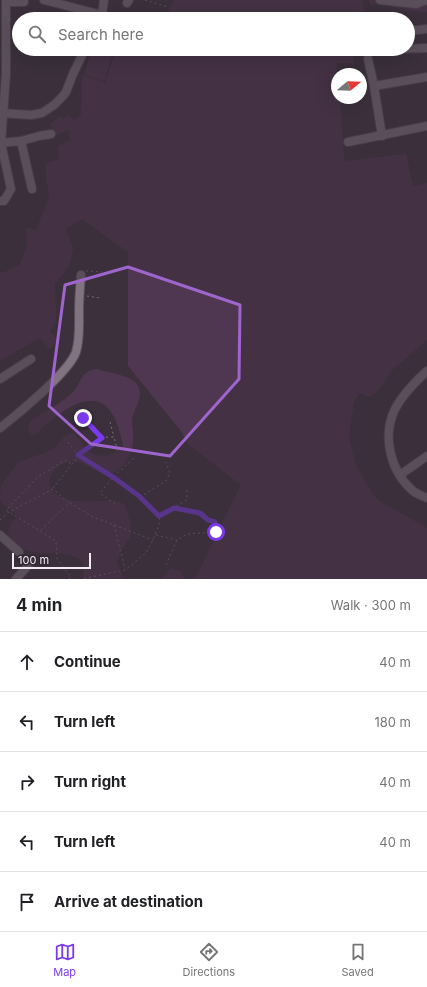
<!DOCTYPE html>
<html lang="en">
<head>
<meta charset="utf-8">
<style>
  body { margin:0; font-family:Inter,sans-serif; background:#f2f2f2; color:#202124 }
  .compass { position:absolute; left:331px; top:68px; width:36px; height:36px; border-radius:50%; background:#fff; box-shadow:0 4px 16px #0002; rotate:71deg }
  .scale { position:absolute; left:12px; bottom:10px; width:79px; box-sizing:border-box; padding-left:4px; border:2px solid #f2ebf2; border-top:0; font-size:11px; line-height:14px; white-space:nowrap; color:#f2ebf2; -webkit-text-stroke:3px #312631; paint-order:stroke }
  .stop { position:absolute; width:12px; height:12px; margin:-9px; border:3px solid #7c3aed; border-radius:50%; background:#fff }
  .stop.end { background:#7c3aed; border-color:#fff; box-shadow:0 1px 4px #0008 }
  .list { margin:0; padding:0; list-style:none }
  h2 { display:flex; justify-content:space-between; align-items:center; height:52px; margin:0; padding:0 16px; font-size:17px }
  h2 small { font-size:13px; font-weight:400; color:#757577 }
  .list li { display:grid; grid-template-columns:26px 1fr auto; gap:12px; align-items:center; box-sizing:border-box; height:60px; padding:0 16px; border-top:1px solid #e0e0e0 }
  .list b { display:block; font-size:15px; white-space:nowrap }
  .list em { font-size:13px; font-style:normal; color:#757577 }
  .icon { flex:none; width:22px; height:22px; fill:none; stroke:currentColor; stroke-width:2; stroke-linecap:round; stroke-linejoin:round }
  .map { position:relative; flex:none; width:427px; height:579px; overflow:hidden }
  .search { position:absolute; background:#fff; box-shadow:0 4px 16px #0002; left:12px; right:12px; top:12px; height:44px; display:flex; align-items:center; gap:10px; box-sizing:border-box; padding:0 14px; border-radius:22px; color:#757577; font-size:15px }
  .sheet { height:352px; background:#fff }
  nav { display:flex; justify-content:space-around; align-items:center; box-sizing:border-box; height:56px; border-top:1px solid #e0e0e0; background:#fff; font-size:11px; color:#757577 }
  nav a { display:grid; justify-items:center; gap:2px }
  nav .on { color:#7c3aed }
  .map>svg:first-child { display:block }
  .green { fill:#503751 }
  .lines { fill:none; stroke-linecap:round; stroke-linejoin:round }
  .minor-casing { stroke:#584f58; stroke-width:10 }
  .path { stroke:#7a707a; stroke-width:1; stroke-dasharray:2 3; stroke-linecap:butt }
  .minor { stroke:#817480; stroke-width:8 }
  .route { stroke:#7c3aed; stroke-width:5 }
  .marked { fill:none; stroke:#9f65ce; stroke-width:3; stroke-linejoin:round }
</style>
</head>
<body>
<div class="map">
<svg width="427" height="579" viewBox="0 0 427 579">
  <rect width="100%" height="100%" fill="#3b303b"/>
  <!-- green -->
  <path class="green" d="M174,0H363L364,19H164Z
    M369,0H427V12L408,11L380,4L370,5Z
    M92,49H114L104,81L84,75Z
    M116,49H367V52L353,55L354,63H337V98H340L344,161L406,154L413,186L427,183V340L392,370L380,389L370,397L359,393L354,402L349,435L355,463L373,495L381,502L427,528V579H195L241,485L188,444L181,431L128,366V252L82,219L66,229L73,249L69,266L55,284L56,321L50,331L57,340L50,349L39,338L0,361V272L3,273L20,264L27,247L26,228L36,230L49,198L45,164L59,159L58,146L70,140L68,130L56,135L50,124L60,116L63,119L69,115L74,120L81,115L82,75L105,83Z
    M97,369C109,373 125,374 135,382C147,394 134,407 132,420C132,427 134,435 133,442C131,458 122,471 106,476C94,471 84,460 70,462C51,465 41,485 59,496C73,504 90,501 105,501C108,501 113,500 117,501C120,502 123,504 125,505L131,525V535L120,552L117,563L124,579H82C92,549 57,554 40,553C34,552 24,550 19,547C13,543 11,539 8,533L11,523L18,516L2,503L0,499L1,485L19,462L47,452L56,447L61,440L69,434L73,433L81,440L85,450L95,455L105,456L115,453L123,447C122,438 119,430 116,421C98,377 55,415 35,435H33L29,432L28,426L30,422C42,413 62,403 72,393C82,383 80,371 97,369Z
    M171,569L181,571L184,579H161Z"/>
  <g class="lines">
    <defs>
      <path id="minor" d="M44,0L102,15
        M380,0L416,4L427,0
        M6,2H24
        M127,3L129,0
        M100,19L102,15L104,0
        M408,30H417L427,29
        M371,50L427,48
        M368,59L374,86L427,77
        M374,86L382,136
        M0,113L31,115L42,113L54,105L63,96L66,92L73,74L85,49
        M21,141L32,189
        M348,142L427,126
        M0,143L21,141L39,136L51,134
        M0,201H4L11,189L1,143L6,74V0
        M427,371C415,382 403,394 395,409C382,436 390,471 413,491C417,494 423,496 427,498
        M0,379L31,359
        M0,428C18,414 69,372 76,352C80,339 79,325 79,312C79,299 80,287 81,275
        M400,475L427,456
        M0,535L19,552
        M16,579L31,562"/>
    </defs>
    <!-- minor casing -->
    <use href="#minor" class="minor-casing"/>
    <!-- path -->
    <path class="path" d="M145,0L168,7
      M86,271L102,272
      M87,296L100,298
      M83,418L102,437
      M110,422L114,437
      M68,442L78,455L113,477L139,496L159,516L160,522L153,540L146,553L125,570L82,579
      M53,488C67,472 82,447 101,438C105,437 110,437 114,437L118,453
      M140,497L166,481L170,473L166,462
      M70,503L93,517L153,540
      M115,504L100,493L113,477L135,457
      M159,516L187,500V490
      M0,520L9,512L53,489L69,503L40,531
      M114,525L125,569
      M156,535L177,540
      M166,565L177,540L187,534L215,532V522L208,520L200,513L174,507
      M69,579L71,577L57,559L56,541L6,510L38,477L65,460L73,465"/>
    <!-- minor -->
    <use href="#minor" class="minor"/>
  </g>
  <g class="lines">
    <!-- route -->
    <path class="route" d="M83,418L102,438L78,455L113,477L139,496L159,516L174,508L200,513L208,520L215,522L216,532"/>
  </g>
  <!-- marked area -->
  <path d="M0 0H427V579H0ZM128,267L240,305L239,379L170,456L91,444L49,406L65,285Z" fill="#3b303b" fill-opacity=".55" fill-rule="evenodd"/>
  <path class="marked" d="M128,267L240,305L239,379L170,456L91,444L49,406L65,285Z"/>
</svg>
<svg class="compass" viewBox="-18 -18 36 36"><path d="M0-13l5 13h-10z" fill="#e53935"/><path d="M0 13l5-13h-10z" fill="#757577"/></svg>
<div class="scale">100 m</div>
<div class="stop" style="left:216px;top:532px"></div>
<div class="stop end" style="left:83px;top:418px"></div>
<div class="search"><svg class="icon" aria-label="search" viewBox="0 0 24 24"><circle cx="10" cy="10" r="6"/><path d="M15 15l6 6"/></svg>Search here</div>
</div>
<section class="sheet">
<h2>4 min<small>Walk · 300 m</small></h2>
<ul class="list">
<li><svg class="icon" aria-label="ahead" viewBox="0 0 24 24"><path d="M12 20V5M6 11l6-6 6 6"/></svg><div><b>Continue</b></div><em>40 m</em></li>
<li><svg class="icon" aria-label="left" viewBox="0 0 24 24"><path d="M17 20v-9H6M10 6l-5 5 5 5"/></svg><div><b>Turn left</b></div><em>180 m</em></li>
<li><svg class="icon" aria-label="right" viewBox="0 0 24 24"><path d="M7 20v-9h11M14 6l5 5-5 5"/></svg><div><b>Turn right</b></div><em>40 m</em></li>
<li><svg class="icon" aria-label="left" viewBox="0 0 24 24"><path d="M17 20v-9H6M10 6l-5 5 5 5"/></svg><div><b>Turn left</b></div><em>40 m</em></li>
<li><svg class="icon" aria-label="arrive" viewBox="0 0 24 24"><path d="M6 21V4h12l-3 4 3 4H6"/></svg><div><b>Arrive at destination</b></div></li>
</ul>
</section>
<nav>
<a class="on"><svg class="icon" aria-label="map" viewBox="0 0 24 24"><path d="M3 6l6-2 6 2 6-2v14l-6 2-6-2-6 2zM9 4v14M15 6v14"/></svg>Map</a>
<a><svg class="icon" aria-label="directions" viewBox="0 0 24 24"><path d="M12 3l9 9-9 9-9-9zM9 14v-3h6M13 9l2 2-2 2"/></svg>Directions</a>
<a><svg class="icon" aria-label="saved" viewBox="0 0 24 24"><path d="M7 4h10v16l-5-4-5 4z"/></svg>Saved</a>
</nav>
</body>
</html>
